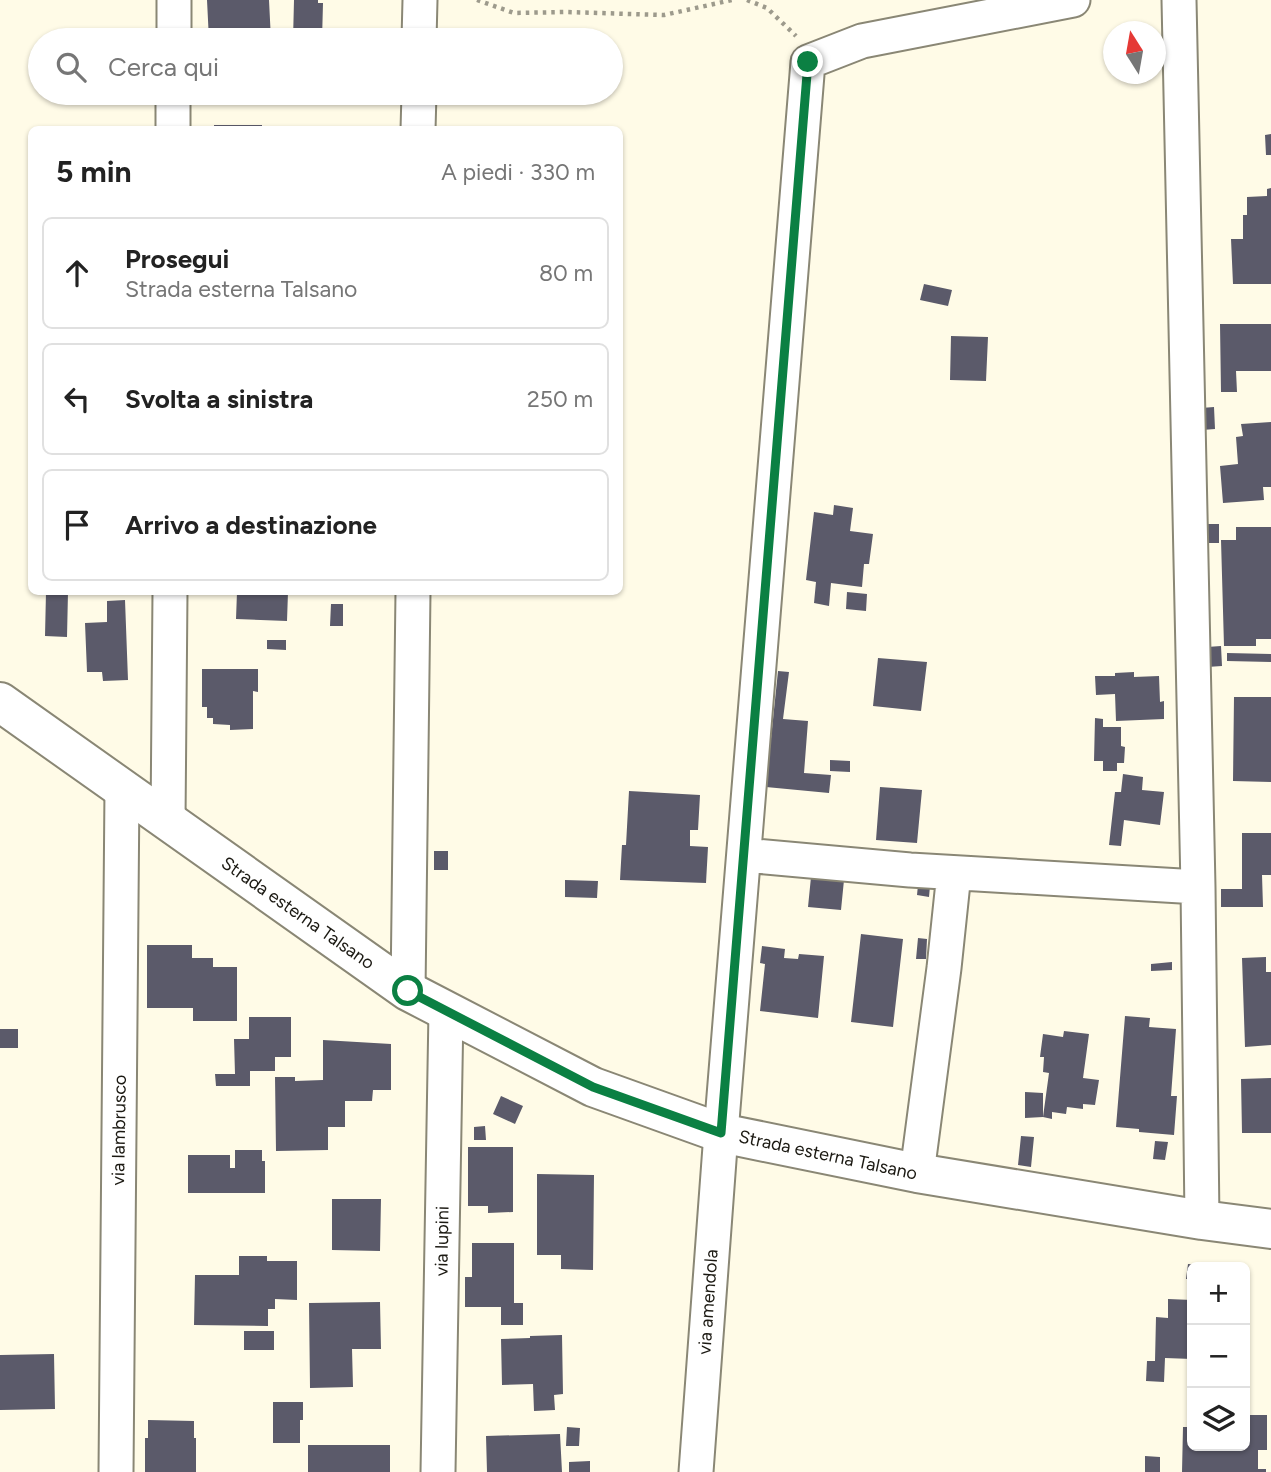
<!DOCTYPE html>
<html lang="it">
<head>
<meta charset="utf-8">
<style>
  body { margin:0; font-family:Figtree,sans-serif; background:#f2f2f2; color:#222 }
  .controls { position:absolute; right:21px; bottom:21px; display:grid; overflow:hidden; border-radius:10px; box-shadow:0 2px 5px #0004 }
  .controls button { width:63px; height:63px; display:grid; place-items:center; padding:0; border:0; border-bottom:2px solid #e0e0e0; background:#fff; color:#222; font:35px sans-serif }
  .compass { position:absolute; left:1103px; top:21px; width:63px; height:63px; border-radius:50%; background:#fff; box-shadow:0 2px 5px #0004; rotate:349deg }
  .stop { position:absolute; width:21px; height:21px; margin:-16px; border:5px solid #0b8043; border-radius:50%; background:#fff }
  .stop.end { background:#0b8043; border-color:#fff; box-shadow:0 2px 7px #0008 }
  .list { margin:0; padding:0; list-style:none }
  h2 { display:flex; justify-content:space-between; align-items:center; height:91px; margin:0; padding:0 28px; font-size:30px }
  h2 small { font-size:23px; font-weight:400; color:#767676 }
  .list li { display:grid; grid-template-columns:46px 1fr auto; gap:21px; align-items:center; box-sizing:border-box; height:112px; margin:0 14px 14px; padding:0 14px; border:2px solid #e0e0e0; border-radius:10px }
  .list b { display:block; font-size:26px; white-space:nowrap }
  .list p { margin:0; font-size:23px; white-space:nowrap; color:#767676 }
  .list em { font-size:23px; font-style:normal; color:#767676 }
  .icon { flex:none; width:38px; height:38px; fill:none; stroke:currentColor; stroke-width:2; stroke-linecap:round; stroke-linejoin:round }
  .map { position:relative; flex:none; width:1271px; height:1472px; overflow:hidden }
  .search { position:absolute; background:#fff; box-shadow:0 2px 5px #0004; left:28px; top:28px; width:595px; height:77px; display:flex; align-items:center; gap:18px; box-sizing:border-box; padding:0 24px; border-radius:38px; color:#767676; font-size:26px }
  .panel { position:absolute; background:#fff; box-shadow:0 2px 5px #0004; left:28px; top:126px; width:595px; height:469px; border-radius:10px }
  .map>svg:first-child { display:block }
  .building { fill:#5b5a6a }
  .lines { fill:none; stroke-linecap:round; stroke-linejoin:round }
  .street-casing { stroke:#8a8775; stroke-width:37 }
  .secondary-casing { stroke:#8a8775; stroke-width:42 }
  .path { stroke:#9d9a8c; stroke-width:4.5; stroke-dasharray:3.5 5; stroke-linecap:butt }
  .street { stroke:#fff; stroke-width:33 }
  .secondary { stroke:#fff; stroke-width:38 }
  .route { stroke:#0b8043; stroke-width:9 }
  .labels { text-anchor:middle; stroke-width:7; stroke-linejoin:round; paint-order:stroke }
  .street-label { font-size:18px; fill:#1b1912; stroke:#fff }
</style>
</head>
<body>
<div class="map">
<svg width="1271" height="1472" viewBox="0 0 1271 1472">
  <rect width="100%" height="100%" fill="#fffbe7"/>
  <!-- building -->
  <path class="building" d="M207,0H269L271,40H209Z
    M294,0H318V3H323L322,40H293Z
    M214,125H262V130H214Z
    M1271,134V155H1266L1265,135Z
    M1271,188V284H1233L1231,239H1243V215H1247V197L1267,196V189Z
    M924,284L952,290L948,306L920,300Z
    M1220,324H1271V371H1236L1237,392H1221Z
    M951,336L988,337L986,381L950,380Z
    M1214,407L1215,429L1202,430L1201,408Z
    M1271,422V487H1263L1264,500L1223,503L1220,466L1238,464L1236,437L1243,436L1241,424Z
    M834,505L853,508L850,531L873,534L869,564H864L862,587L831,583L829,606L814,603L816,582L806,580L814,512L833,515Z
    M1207,524H1219V543H1207Z
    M1236,527H1271V639H1256V646H1224L1221,540H1236Z
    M46,592H68L67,637L45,636Z
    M237,592H288L287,621L236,619Z
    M847,592L867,594L866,611L846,609Z
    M125,600L128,680L103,681L102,672H87L85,623L107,622V601Z
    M331,604H343V626H330Z
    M267,640H286V650L267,649Z
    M1221,646L1222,666L1207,667V647Z
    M1227,653L1271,654V662L1227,661Z
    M878,658L927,662L921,711L873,706Z
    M202,669H258V692L253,691V729L230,730V725L213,724V718H207V707H202Z
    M778,671L789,672L783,719L808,721L804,773L831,775L829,793L766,787Z
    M1134,672V677L1159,676L1160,702L1164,701V719L1116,721L1115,694L1096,695L1095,676H1115V673Z
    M1234,697H1271V782L1233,781Z
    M1095,718L1103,719V727H1121V746L1125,747L1124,763H1117V771H1103V761H1094Z
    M830,760L850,761V772L830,771Z
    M1123,774L1143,777L1142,790L1164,792L1160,825L1124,820L1121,846L1109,845L1115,792H1121Z
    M880,787L922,790L917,843L876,840Z
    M629,791L700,795L698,830H690V846L708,847L706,883L620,880L622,845H626Z
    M1242,833H1271V875H1262L1263,907H1221V889H1242Z
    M434,851H448V870H434Z
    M811,877L844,880L841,910L808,907Z
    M565,880L598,881L597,898L565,897Z
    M918,885L930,886L929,897L917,895Z
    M861,934L903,939L893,1027L851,1022Z
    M918,938L927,939L926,959H916Z
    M147,945H192V958H213V967H237V1021H193V1008H147Z
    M762,946L785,949L784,958L798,959L799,954L824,956L818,1018L760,1011L765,964L760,963Z
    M1266,957V972H1271V1045L1245,1047L1242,958Z
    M1172,962V970L1151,971V964Z
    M1125,1016L1150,1018L1149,1027L1176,1029L1171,1096H1177L1174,1135L1139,1132V1129L1116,1127Z
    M249,1017H291V1057H275V1071H250V1086H216L215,1074H235L234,1039H249Z
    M0,1029H18V1048H0Z
    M1064,1031L1089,1034L1083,1078L1099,1080L1095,1105L1083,1104V1109L1067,1107L1066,1114L1052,1112V1119L1043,1117L1049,1073L1043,1072L1044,1057H1040L1043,1034L1063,1037Z
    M323,1040L391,1044V1090H373L372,1101H345V1127H328V1150L276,1151L275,1077H295V1081L323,1080Z
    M1271,1078V1133H1242L1241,1079Z
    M1025,1092L1043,1093V1117L1025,1118Z
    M501,1096L523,1106L515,1124L493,1114Z
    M485,1126L486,1140H474V1127Z
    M1021,1136L1034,1137L1031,1167L1018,1165Z
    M1155,1141L1168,1142L1165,1160L1153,1159Z
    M468,1147H513V1212L488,1213V1206H468Z
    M235,1150H262V1161H265V1193H188V1155H230V1168H235Z
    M537,1174L594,1175L593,1270L561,1269V1255H537Z
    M332,1199H381L380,1251L332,1250Z
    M472,1243H514V1303H523V1325H501V1307H465V1277H472Z
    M239,1256H267V1261H297V1300L275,1299V1309H268V1326L194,1325L195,1275H239Z
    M1188,1264L1200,1265V1267H1192V1279H1186Z
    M1168,1299L1192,1300V1359L1165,1358L1164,1382L1146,1381L1147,1361H1155L1156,1317L1168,1318Z
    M380,1302L381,1349H352L353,1387L310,1388L309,1303Z
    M244,1331H274V1350H244Z
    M562,1335L563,1394L554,1395L555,1410L534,1411L533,1384L502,1385L501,1339L530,1338V1336Z
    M54,1354L55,1409L0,1410V1355Z
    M273,1402H303V1420H300V1443H273Z
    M1245,1415H1267V1450H1258V1469H1266V1472H1182L1183,1427H1192V1446H1245Z
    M148,1420L194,1421V1438H196V1472H145V1438H148Z
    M567,1427L580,1428L579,1446H566Z
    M560,1434L562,1472H487L486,1436Z
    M308,1445H390V1472H308Z
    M1145,1456L1160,1457V1472H1145Z
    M590,1461V1472H569V1462Z"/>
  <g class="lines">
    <defs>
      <path id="street" d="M1179,0L1198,887L1202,1220
        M174,40V0
        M419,40L420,0
        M173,130V93
        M418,130L419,93
        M168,821L170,592
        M744,855L910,870L1198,887
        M408,991L413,592
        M917,1173L944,968L954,873
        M116,1472L122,789
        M438,1472L446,1011
        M696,1472L721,1133L808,62L862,41L1073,0"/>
      <path id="secondary" d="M0,702L408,991L593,1087L721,1133L917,1173L1202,1220L1271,1229"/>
    </defs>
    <!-- street casing -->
    <use href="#street" class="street-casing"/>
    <!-- secondary casing -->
    <use href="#secondary" class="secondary-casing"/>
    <!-- path -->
    <path class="path" d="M477,0L514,13L566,12L664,15L732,0
      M747,0L767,8L796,36"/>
    <!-- street -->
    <use href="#street" class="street"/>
    <!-- secondary -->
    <use href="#secondary" class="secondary"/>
  </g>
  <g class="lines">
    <!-- route -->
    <path class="route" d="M408,991L593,1087L721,1133L808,62"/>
  </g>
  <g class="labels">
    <!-- street labels -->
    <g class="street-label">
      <text transform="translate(298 913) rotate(35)" y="6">Strada esterna Talsano</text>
      <text transform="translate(119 1130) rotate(-89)" y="6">via lambrusco</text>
      <text transform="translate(828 1155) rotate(12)" y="6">Strada esterna Talsano</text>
      <text transform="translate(442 1241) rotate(-89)" y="6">via lupini</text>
      <text transform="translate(708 1302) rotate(-86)" y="6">via amendola</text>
    </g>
  </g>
</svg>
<div class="controls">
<button>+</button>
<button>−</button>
<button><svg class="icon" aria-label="layers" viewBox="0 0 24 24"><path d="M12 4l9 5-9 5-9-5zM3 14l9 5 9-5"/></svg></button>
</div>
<svg class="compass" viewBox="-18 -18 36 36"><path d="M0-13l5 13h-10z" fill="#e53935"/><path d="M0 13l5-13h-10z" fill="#767676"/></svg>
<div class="stop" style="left:408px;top:991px"></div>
<div class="stop end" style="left:808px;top:62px"></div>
<div class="search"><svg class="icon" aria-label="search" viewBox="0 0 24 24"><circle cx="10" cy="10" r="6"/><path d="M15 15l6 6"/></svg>Cerca qui</div>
<section class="panel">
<h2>5 min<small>A piedi · 330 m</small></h2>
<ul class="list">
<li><svg class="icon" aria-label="ahead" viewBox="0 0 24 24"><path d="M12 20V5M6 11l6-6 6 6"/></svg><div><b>Prosegui</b><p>Strada esterna Talsano</p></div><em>80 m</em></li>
<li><svg class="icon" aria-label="left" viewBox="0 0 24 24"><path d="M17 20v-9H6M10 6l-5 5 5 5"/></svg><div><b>Svolta a sinistra</b></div><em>250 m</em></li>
<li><svg class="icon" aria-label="arrive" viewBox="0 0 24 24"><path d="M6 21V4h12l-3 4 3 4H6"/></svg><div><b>Arrivo a destinazione</b></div></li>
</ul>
</section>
</div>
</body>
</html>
